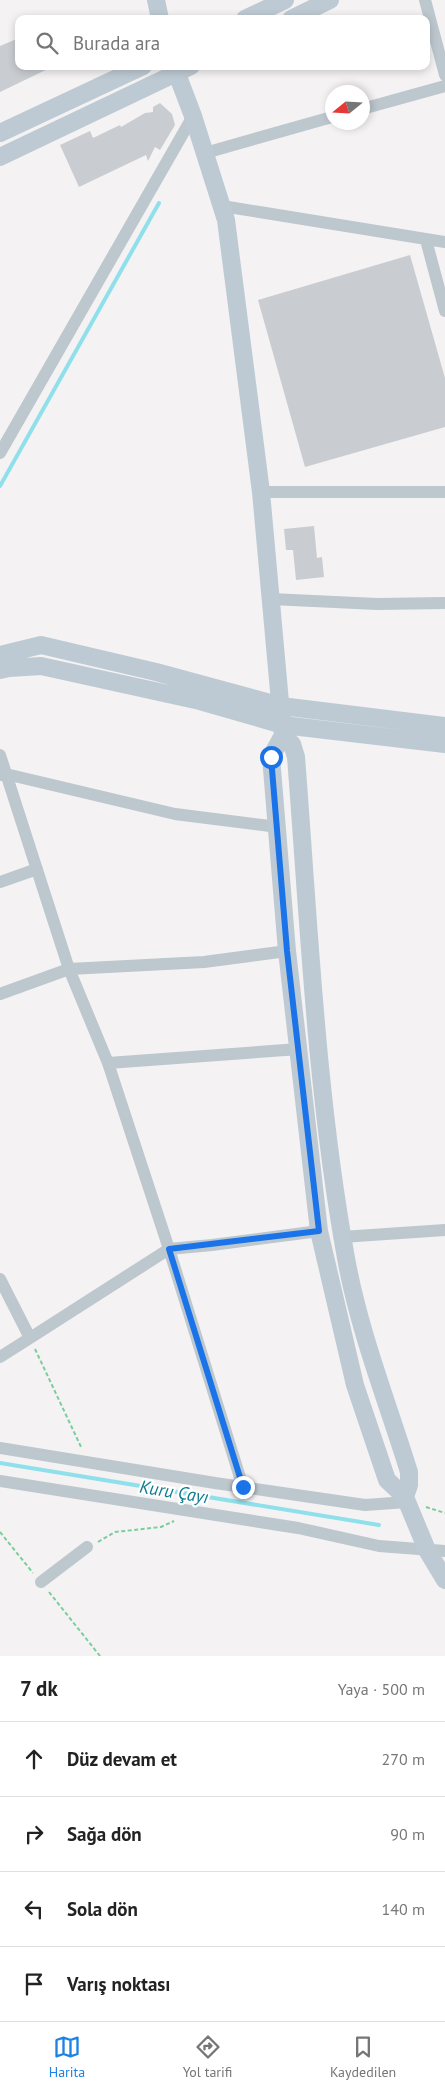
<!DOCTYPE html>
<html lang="tr">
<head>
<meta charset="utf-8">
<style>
  body { margin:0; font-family:"PT Sans",sans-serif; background:#f2f2f2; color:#222 }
  .compass { position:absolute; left:325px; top:85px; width:45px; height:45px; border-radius:50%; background:#fff; box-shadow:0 2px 8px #0003; rotate:252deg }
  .stop { position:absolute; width:15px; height:15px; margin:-11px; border:4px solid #1a73e8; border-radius:50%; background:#fff }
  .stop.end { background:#1a73e8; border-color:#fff; box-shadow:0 1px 5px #0008 }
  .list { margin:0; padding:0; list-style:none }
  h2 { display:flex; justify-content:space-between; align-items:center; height:65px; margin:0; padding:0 20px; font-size:21px }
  h2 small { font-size:16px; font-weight:400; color:#767676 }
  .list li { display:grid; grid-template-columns:32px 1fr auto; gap:15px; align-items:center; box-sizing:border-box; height:75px; padding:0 20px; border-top:1px solid #e0e0e0 }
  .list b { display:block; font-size:19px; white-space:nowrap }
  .list em { font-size:16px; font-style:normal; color:#767676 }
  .icon { flex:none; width:28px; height:28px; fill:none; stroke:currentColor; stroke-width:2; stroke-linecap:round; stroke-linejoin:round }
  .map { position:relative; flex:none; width:445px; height:1656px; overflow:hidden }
  .search { position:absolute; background:#fff; box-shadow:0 2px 8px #0003; left:15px; right:15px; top:15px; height:55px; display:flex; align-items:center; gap:12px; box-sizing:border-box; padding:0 18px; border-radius:10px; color:#767676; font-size:19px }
  .sheet { height:365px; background:#fff }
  nav { display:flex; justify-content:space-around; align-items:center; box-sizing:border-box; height:70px; border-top:1px solid #e0e0e0; background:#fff; font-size:14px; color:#767676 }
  nav a { display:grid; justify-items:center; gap:2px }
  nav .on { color:#1c82e4 }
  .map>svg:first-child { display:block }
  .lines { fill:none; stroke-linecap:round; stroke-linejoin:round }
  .stream { stroke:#90e0ec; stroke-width:4 }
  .building { fill:#c9cdd1 }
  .path { stroke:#7ace9e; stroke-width:2; stroke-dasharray:4 2.5; stroke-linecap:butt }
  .street { stroke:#bdc7ce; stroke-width:12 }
  .secondary { stroke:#becad3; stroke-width:18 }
  .route { stroke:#1a73e8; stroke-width:6 }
  .labels { text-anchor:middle; stroke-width:4.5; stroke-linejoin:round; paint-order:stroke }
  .water-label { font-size:18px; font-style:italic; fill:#0f7d8f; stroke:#fff }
</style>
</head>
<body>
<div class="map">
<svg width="445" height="1656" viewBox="0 0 445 1656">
  <rect width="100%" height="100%" fill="#f4f2f2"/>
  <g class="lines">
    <!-- stream -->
    <path class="stream" d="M0,486L159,203
      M0,1463L379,1525"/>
  </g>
  <!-- building -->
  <path class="building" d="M19,38V66H54L0,92V46Z
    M160,103L172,114L175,125L160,150L155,147L148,161L146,155L79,187L60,145L90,131L93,138L120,125L121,127L145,113L153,112V107Z
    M410,255L445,378V427L305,467L258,300Z
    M314,526L317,558L322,557L324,577L296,580L293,550H286L284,529Z"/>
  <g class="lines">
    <!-- path -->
    <path class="path" d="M35,1349L82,1449
      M426,1507L445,1513
      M0,1532L33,1573
      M98,1542L115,1532L161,1527L174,1521
      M49,1592L100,1656"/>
    <!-- street -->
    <path class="street" d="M425,0L445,75
      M362,109L445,86
      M205,153L332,117
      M222,206L445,242
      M426,240L445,311
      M0,453L193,116
      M261,492H445
      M271,599L377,604L445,603
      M0,755L69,969L108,1063L169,1249L243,1487
      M1,775L6,774L175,814L278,827
      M0,882L37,869
      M0,994L69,969L204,962L287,951
      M108,1063L299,1049
      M342,1237L445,1230
      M0,1279L30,1338L169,1249L212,1245L319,1231
      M0,1357L30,1338
      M0,1448L215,1483L365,1505L407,1502
      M0,1481L298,1528L379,1546L445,1551
      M41,1582L87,1547"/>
    <!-- secondary -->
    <path class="secondary" d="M156,0L160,19
      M245,19L285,0
      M291,19L330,0
      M174,66L193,116L226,220L261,492L283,735L292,744L296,757C309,924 316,1093 346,1258C359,1331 387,1401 409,1472V1485L405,1497
      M0,133L143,66
      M0,157L191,66
      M0,655L41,645L156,672L281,706L445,726
      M0,670L9,668L41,666L200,701L283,725L445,744
      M283,735L271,757L287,951L319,1231L355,1385L387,1480L405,1497L427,1550L445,1580"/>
  </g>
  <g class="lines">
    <!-- route -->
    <path class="route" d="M243,1487L169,1249L319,1231L287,951L271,757"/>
  </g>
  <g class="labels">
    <!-- water labels -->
    <g class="water-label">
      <text transform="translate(174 1492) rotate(9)" y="6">Kuru Çayı</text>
    </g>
  </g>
</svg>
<svg class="compass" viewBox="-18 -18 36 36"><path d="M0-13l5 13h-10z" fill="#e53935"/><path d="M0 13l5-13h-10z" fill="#767676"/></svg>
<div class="stop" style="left:271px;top:757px"></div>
<div class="stop end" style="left:243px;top:1487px"></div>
<div class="search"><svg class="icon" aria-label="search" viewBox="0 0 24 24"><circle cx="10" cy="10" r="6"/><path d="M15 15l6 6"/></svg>Burada ara</div>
</div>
<section class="sheet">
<h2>7 dk<small>Yaya · 500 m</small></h2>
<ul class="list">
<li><svg class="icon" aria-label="ahead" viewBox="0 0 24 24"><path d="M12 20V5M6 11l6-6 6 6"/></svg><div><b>Düz devam et</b></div><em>270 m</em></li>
<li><svg class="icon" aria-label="right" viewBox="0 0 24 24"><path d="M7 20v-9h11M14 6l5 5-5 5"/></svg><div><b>Sağa dön</b></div><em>90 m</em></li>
<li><svg class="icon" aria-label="left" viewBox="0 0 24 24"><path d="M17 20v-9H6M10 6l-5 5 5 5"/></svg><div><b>Sola dön</b></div><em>140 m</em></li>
<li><svg class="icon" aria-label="arrive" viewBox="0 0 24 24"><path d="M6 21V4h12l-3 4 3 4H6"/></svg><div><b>Varış noktası</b></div></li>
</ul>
</section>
<nav>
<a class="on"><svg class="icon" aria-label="map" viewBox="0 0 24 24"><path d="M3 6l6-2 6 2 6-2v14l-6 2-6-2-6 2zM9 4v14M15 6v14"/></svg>Harita</a>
<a><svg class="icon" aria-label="directions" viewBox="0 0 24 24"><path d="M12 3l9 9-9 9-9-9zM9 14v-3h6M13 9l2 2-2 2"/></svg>Yol tarifi</a>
<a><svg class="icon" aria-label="saved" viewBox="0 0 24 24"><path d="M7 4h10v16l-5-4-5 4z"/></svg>Kaydedilen</a>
</nav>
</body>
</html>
